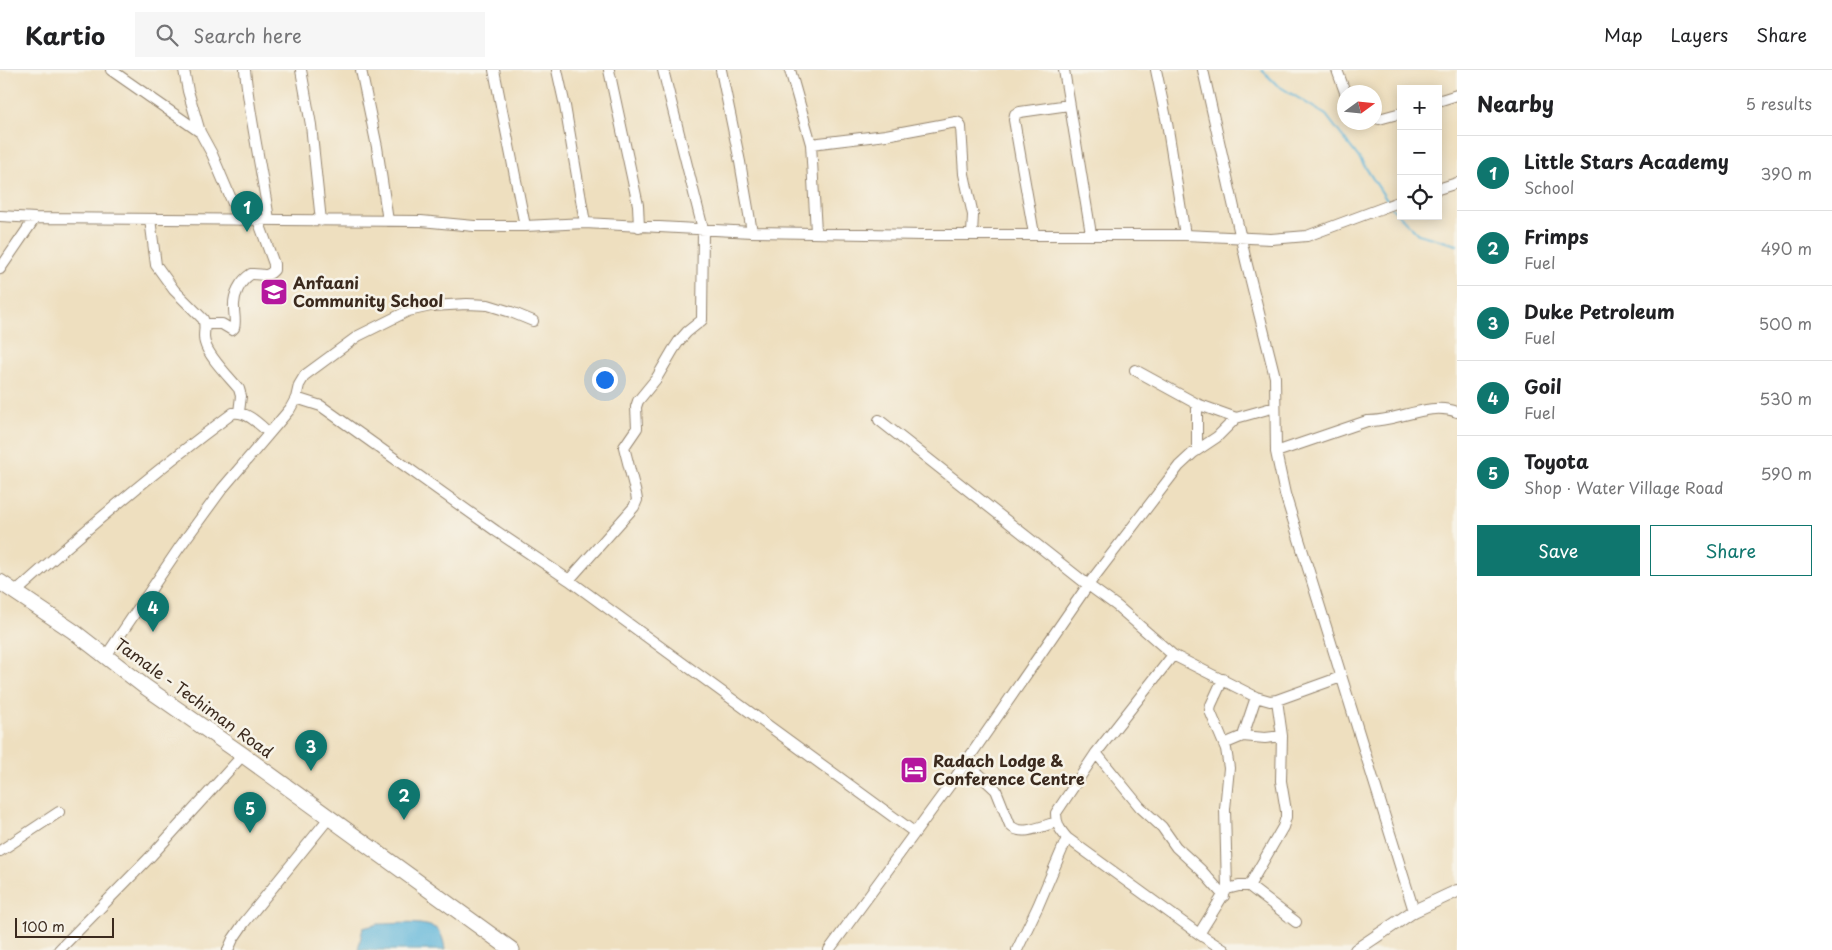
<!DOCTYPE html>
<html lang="en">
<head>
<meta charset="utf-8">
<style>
  body { margin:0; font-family:"Playpen Sans",sans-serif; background:#f6f6f6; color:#202124 }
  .controls { position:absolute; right:15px; top:15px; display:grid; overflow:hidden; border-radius:0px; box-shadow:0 2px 12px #0003 }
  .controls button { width:45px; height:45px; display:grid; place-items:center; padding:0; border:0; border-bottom:1px solid #e0e0e0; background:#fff; color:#202124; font:25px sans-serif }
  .compass { position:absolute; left:1337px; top:15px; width:45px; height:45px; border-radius:50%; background:#fff; box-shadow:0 2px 12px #0003; rotate:75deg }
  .scale { position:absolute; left:15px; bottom:12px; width:99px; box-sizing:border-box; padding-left:5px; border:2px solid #3b2a1e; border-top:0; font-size:14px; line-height:18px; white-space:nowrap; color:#3b2a1e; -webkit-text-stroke:4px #f7f3e8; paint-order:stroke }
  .you { position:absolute; left:604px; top:309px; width:18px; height:18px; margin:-12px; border:4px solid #fff; border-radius:50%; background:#1a73e8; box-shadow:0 0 0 8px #1a73e833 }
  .badge { display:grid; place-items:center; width:32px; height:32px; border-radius:50%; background:#0f766e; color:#fff; font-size:16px; font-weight:700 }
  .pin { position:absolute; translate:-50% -41px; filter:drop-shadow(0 1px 2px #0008) }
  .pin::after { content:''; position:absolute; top:26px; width:18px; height:15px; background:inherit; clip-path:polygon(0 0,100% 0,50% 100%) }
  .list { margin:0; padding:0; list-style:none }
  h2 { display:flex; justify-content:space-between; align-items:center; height:65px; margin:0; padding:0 20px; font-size:21px }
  h2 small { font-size:16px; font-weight:400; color:#757577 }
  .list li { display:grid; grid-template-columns:32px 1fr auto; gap:15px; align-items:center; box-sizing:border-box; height:75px; padding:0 20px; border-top:1px solid #e0e0e0 }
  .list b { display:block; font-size:19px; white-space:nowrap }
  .list p { margin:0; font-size:16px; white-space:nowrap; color:#757577 }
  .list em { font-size:16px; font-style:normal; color:#757577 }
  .actions { display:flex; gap:10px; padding:15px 20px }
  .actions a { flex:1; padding:11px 0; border:1px solid #0f766e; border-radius:0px; text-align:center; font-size:18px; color:#0f766e }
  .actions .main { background:#0f766e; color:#fff }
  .icon { flex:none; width:28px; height:28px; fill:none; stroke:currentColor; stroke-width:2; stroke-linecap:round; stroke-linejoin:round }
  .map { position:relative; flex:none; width:1457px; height:880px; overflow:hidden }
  header { display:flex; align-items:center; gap:30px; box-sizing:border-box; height:70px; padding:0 25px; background:#fff; border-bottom:1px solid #e0e0e0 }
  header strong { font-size:24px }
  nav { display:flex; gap:28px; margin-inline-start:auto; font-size:18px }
  .search { width:350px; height:45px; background:#f6f6f6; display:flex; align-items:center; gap:12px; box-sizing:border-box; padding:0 18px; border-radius:0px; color:#757577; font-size:19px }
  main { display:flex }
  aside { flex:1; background:#fff }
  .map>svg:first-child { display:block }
  .water { fill:#5db5da; stroke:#4c707c }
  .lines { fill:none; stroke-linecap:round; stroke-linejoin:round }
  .stream { stroke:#5db5da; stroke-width:2 }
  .minor-casing { stroke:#94846e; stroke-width:12 }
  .major-casing { stroke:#94846e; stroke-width:14 }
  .highway-casing { stroke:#94846e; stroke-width:17 }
  .minor { stroke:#fff; stroke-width:10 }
  .major { stroke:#fff; stroke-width:12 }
  .highway { stroke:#fff; stroke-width:15 }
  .labels { text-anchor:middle; stroke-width:5; stroke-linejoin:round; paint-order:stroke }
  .poi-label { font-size:16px; font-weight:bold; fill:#3b2a1e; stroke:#f7f3e8; text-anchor:start }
  .street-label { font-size:16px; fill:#3b2a1e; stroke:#f7f3e8 }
</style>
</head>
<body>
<header>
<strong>Kartio</strong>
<div class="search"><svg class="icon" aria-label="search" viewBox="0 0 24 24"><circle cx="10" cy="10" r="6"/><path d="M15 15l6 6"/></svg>Search here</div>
<nav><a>Map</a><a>Layers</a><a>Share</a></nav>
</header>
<main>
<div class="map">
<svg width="1457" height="880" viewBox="0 0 1457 880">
  <rect width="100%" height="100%" fill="#f7f3e8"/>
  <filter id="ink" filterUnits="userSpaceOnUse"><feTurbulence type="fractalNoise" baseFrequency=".02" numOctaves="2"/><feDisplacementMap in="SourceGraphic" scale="10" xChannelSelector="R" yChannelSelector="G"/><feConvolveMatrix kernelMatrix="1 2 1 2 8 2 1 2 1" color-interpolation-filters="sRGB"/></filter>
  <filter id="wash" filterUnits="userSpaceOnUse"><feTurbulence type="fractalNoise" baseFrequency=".0096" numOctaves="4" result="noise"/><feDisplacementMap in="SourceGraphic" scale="20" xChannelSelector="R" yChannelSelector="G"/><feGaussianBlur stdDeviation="1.12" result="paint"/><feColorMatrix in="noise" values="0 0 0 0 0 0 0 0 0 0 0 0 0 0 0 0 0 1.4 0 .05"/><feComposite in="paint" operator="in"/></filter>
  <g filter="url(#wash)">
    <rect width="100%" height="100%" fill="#eedfbf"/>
    <!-- water -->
    <path class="water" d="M378,854C394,854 418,851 433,857C442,860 444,872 445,880H358L363,858Z"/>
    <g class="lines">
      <!-- stream -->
      <path class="stream" d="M1262,0L1277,15L1326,45L1362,92L1388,132
        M1392,138L1418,164L1457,175"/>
    </g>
  </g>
  <g filter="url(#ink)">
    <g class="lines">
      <defs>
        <path id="minor" d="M111,0L200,62
          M184,0L188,21L200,62L212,84L240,150
          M245,0C250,50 262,100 269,150
          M301,0L311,55L321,151
          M361,0L377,77L388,151
          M494,0L525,156
          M557,0L565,36L585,153
          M609,0L638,135L639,157
          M721,0L740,92L752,162
          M790,0L811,74L816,162
          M1064,0L1091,164
          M1156,0L1167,53L1185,165
          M1203,0L1246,191L1275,307L1276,382L1285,424L1414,841
          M1337,0L1345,22
          M1438,31L1457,25
          M1374,47L1379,49L1401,43
          M811,74L886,65L956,52L959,53L961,57L964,104L973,145L972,164
          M1438,119L1457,113
          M0,146L35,148L421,151L474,156H525L585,153L752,162L922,165H1185L1271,169L1307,166L1401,131
          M150,149L156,195L174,220L203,249C207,257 202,264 205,273C208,286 230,308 239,319L241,326L239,342
          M1034,164L1014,50L1015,44L1020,42L1069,35
          M0,199L35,148
          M205,254H222L232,260L234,258C236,252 234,245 234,238C233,225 240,211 251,204C261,203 266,209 274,200V194L258,150
          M1135,300L1197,334L1236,348
          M296,328L299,315L305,305L358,266L408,241L431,236L467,234L488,235L511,242L533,251
          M1197,334V380
          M879,350L1088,515L1117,536L1173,585L1256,627L1270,631L1277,630L1341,607
          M1276,382L1367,351C1397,352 1429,331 1457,342
          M569,510L634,437L637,430L636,424L624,377L637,358L636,337L638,331L656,309L673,280L679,271L687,262L702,250L703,159L663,0
          M16,522C86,459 157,399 233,343C247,341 259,354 269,363
          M1173,585L1096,683L1056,743C1056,754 1060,760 1067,768L1199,864L1224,880
          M106,586L179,478L222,419L290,339L296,328L321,336L496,461L569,510L914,762
          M1223,609L1211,635L1210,641L1226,679L1229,698L1225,739L1227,819
          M1243,666L1256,627
          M1224,674L1243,666L1265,668L1282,666
          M1096,683L1140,737L1162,757L1176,777L1201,800L1224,826
          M966,692L996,720L1010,755C1020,767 1043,756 1056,752
          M0,781L59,742
          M1249,816L1283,757L1286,747V741L1281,711L1282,666L1277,630
          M1199,864L1227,819L1239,816H1249L1296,852
          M59,880L152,785L243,685
          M228,880L233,869L244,853L329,748
          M829,880L955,708L1088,515L1179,396L1193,383L1217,367L1236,348L1275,337
          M1017,880L1038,836L1067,768"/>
        <path id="major" d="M1356,880L1414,841L1457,821"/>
        <path id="highway" d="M0,512L73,561L144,616L243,685L512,880"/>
      </defs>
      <!-- minor casing -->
      <use href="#minor" class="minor-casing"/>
      <!-- major casing -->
      <use href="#major" class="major-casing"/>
      <!-- highway casing -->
      <use href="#highway" class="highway-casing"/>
      <!-- minor -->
      <use href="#minor" class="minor"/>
      <!-- major -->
      <use href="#major" class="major"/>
      <!-- highway -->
      <use href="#highway" class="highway"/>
    </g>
  </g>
  <!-- icons -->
  <defs>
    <symbol id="school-square" viewBox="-11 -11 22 22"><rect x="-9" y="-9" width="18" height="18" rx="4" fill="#b5179e" stroke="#f7f3e8"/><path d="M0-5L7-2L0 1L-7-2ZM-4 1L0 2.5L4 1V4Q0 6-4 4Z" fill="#fff"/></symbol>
    <symbol id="hotel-square" viewBox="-11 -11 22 22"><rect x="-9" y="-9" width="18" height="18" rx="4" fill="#b5179e" stroke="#f7f3e8"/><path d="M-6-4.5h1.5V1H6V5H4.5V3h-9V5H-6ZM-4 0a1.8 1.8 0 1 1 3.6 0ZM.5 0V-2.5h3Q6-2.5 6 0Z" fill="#fff"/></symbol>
  </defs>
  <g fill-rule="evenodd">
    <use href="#school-square" x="258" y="206" width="32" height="32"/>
    <use href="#hotel-square" x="898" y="684" width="32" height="32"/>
  </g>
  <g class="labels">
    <!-- poi labels -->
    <g class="poi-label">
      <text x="293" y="219">Anfaani<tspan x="293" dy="18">Community School</tspan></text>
      <text x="933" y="697">Radach Lodge &amp;<tspan x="933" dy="18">Conference Centre</tspan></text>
    </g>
    <!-- street labels -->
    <g class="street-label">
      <text transform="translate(194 628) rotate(36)" y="6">Tamale - Techiman Road</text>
    </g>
  </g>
</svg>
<div class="controls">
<button>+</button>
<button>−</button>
<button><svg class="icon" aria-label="locate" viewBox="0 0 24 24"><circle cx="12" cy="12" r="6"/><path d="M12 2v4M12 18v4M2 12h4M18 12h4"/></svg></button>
</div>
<svg class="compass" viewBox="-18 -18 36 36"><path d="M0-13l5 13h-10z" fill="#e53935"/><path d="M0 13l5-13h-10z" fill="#757577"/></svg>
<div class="scale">100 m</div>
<div class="you"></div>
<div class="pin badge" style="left:247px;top:162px">1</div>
<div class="pin badge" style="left:404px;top:750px">2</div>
<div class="pin badge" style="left:311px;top:701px">3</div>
<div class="pin badge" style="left:153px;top:562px">4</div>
<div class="pin badge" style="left:250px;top:763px">5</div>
</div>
<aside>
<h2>Nearby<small>5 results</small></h2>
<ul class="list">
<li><span class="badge">1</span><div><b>Little Stars Academy</b><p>School</p></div><em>390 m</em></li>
<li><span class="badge">2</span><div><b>Frimps</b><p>Fuel</p></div><em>490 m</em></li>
<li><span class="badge">3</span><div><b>Duke Petroleum</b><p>Fuel</p></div><em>500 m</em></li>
<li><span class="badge">4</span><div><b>Goil</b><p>Fuel</p></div><em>530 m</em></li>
<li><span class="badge">5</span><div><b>Toyota</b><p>Shop · Water Village Road</p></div><em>590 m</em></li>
</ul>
<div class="actions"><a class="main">Save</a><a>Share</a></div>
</aside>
</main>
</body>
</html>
